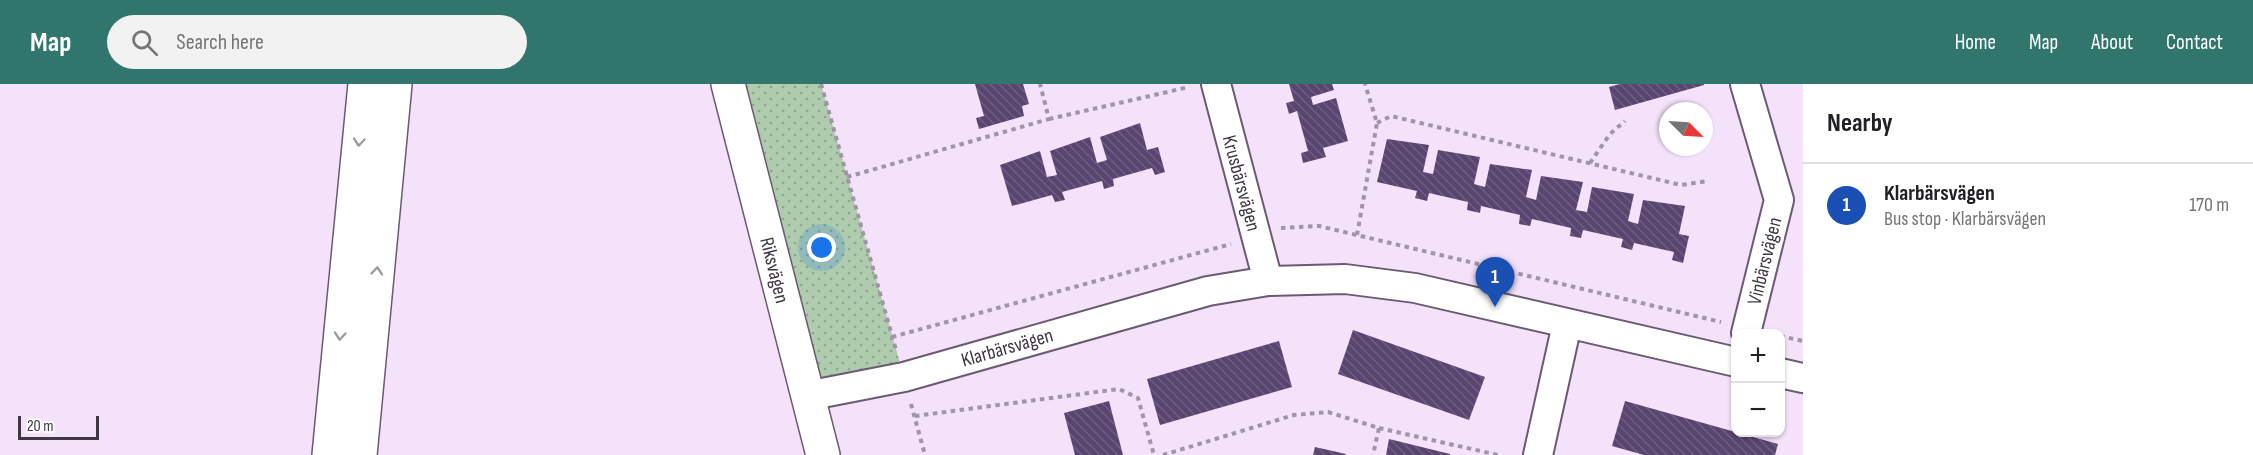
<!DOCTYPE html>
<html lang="en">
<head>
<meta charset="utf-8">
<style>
  body { margin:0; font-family:"Sofia Sans Condensed",sans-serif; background:#f2f2f2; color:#202124 }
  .controls { position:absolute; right:18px; bottom:18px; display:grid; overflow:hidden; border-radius:12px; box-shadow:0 2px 4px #0004 }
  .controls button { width:54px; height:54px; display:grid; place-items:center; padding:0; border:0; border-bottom:2px solid #e0e0e0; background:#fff; color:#202124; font:30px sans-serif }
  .compass { position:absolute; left:1659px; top:18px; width:54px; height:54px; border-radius:50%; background:#fff; box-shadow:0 2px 4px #0004; rotate:114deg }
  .scale { position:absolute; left:18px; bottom:15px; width:81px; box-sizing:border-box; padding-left:6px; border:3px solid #3f3842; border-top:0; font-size:16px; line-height:21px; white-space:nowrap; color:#3f3842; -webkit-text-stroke:4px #fff; paint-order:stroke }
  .you { position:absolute; left:822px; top:164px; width:21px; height:21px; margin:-15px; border:4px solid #fff; border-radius:50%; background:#1a73e8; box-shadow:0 0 0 9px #1a73e833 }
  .badge { display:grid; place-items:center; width:39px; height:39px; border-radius:50%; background:#30766d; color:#fff; font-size:20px; font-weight:700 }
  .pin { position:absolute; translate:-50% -50px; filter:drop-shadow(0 2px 3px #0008) }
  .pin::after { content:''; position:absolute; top:32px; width:21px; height:18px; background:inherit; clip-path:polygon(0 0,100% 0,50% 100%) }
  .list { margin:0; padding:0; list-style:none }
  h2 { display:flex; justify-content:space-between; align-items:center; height:78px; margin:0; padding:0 24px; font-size:26px }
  h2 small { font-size:20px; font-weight:400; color:#757577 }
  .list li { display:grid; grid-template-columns:39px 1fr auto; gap:18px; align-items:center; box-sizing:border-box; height:84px; padding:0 24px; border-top:2px solid #e0e0e0 }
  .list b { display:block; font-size:22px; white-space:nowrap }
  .list p { margin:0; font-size:20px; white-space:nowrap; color:#757577 }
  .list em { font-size:20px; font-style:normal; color:#757577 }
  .icon { flex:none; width:33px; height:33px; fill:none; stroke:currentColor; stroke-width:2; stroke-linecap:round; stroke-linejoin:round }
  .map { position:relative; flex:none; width:1803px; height:371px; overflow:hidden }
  header { display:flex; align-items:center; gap:36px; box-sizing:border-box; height:84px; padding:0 30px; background:#30766d; color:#fff }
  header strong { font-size:28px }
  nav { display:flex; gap:33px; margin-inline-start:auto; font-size:21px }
  .search { width:420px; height:54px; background:#f2f2f2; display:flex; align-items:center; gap:15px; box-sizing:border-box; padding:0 21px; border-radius:33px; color:#757577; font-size:22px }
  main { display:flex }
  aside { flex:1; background:#fff }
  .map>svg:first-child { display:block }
  .green { fill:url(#green-dots) }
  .building { fill:url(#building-back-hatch) }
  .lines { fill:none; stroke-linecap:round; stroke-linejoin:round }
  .street-casing { stroke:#6a5b70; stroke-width:32 }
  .secondary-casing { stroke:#6a5b70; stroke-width:36 }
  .highway-casing { stroke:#6a5b70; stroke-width:36 }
  .path { stroke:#a194a6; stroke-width:4; stroke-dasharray:4.5 4.5; stroke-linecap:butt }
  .street { stroke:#fff; stroke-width:28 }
  .secondary { stroke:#fff; stroke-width:33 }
  .highway { stroke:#fff; stroke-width:33 }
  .oneway { stroke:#9f9ca0 }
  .labels { text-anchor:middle; stroke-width:6; stroke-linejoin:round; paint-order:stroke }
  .street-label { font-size:20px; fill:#3f3842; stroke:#fff }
</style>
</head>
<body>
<header>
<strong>Map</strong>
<div class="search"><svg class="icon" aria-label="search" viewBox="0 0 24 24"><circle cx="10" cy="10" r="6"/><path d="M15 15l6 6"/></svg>Search here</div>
<nav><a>Home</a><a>Map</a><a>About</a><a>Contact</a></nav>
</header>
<main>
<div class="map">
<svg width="1803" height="371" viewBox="0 0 1803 371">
  <defs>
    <pattern id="green-dots" width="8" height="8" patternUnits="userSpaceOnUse" patternTransform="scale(1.5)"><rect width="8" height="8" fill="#afccae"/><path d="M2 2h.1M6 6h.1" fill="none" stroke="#90a78f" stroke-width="1.8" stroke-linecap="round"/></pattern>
    <pattern id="building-back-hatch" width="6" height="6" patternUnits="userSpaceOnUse" patternTransform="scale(1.5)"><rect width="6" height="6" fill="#594570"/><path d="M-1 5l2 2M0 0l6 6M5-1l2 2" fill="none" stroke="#6f5e81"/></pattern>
  </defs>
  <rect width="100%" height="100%" fill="#f4e2fb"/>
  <!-- green -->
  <path class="green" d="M728,0H821L904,293L807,312Z"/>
  <!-- building -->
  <path class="building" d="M975,0H1023L1029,20L1022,22L1024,32L979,45L976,34L984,32Z
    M1289,0H1332L1334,6L1311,13L1313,21L1336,14L1348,57L1323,64L1326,73L1303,79L1301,69L1308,67L1297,27L1289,30L1286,19L1294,17Z
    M1620,0H1704V1L1615,26L1609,3Z
    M1140,39L1147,66L1158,63L1165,88L1155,91L1152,84L1113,95L1114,102L1104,105L1102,97L1062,108L1065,116L1055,118L1052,111L1012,122L1000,81L1040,67L1047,93L1057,91L1050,67L1090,53L1097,79L1107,76L1100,53Z
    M1387,55L1429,61L1423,88L1433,90L1438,66L1480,73L1474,100L1485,103L1490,80L1532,86L1526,113L1536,116L1541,92L1583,98L1576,126L1587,128L1592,103L1634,110L1628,137L1638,140L1643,116L1685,122L1679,150L1689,152L1683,179L1672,176L1674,168L1634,159L1632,166L1621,163L1623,155L1583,146L1581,154L1570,152L1571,144L1532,135L1530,142L1519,140L1520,131L1481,122L1480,129L1467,126L1468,118L1429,109L1427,117L1415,114L1417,107L1377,98Z
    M1353,246L1485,293L1469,336L1338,290Z
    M1279,257L1292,303L1160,341L1147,295Z
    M1109,317L1123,371H1075L1064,329Z
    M1625,317L1778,360L1775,371H1644L1612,362Z
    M1389,355L1450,370V371H1386Z
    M1315,363L1346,370L1345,371H1313Z"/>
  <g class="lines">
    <defs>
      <path id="street" d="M1216,0L1268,197
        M1745,0L1779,116L1746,249
        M1780,289L1803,294
        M807,312L904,293L1208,207L1268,197L1345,195L1415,204L1736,278
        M1538,371L1567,240"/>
      <path id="secondary" d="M728,0L823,371"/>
      <path id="highway" d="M329,371L365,0
        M360,371L395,0"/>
    </defs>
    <!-- street casing -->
    <use href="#street" class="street-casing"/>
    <!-- secondary casing -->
    <use href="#secondary" class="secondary-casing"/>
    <!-- highway casing -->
    <use href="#highway" class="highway-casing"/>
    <!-- path -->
    <path class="path" d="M821,0L896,266
      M1049,35L1189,3
      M1377,39L1391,32L1681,101L1708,97
      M1590,79L1610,50L1625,37
      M847,93L1049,35L1040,0
      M1281,144L1319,142L1721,238
      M1357,151L1377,39L1365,0
      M1780,252L1803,257
      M892,253L1231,160
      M911,320L925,371
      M915,332L1119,305L1138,314L1154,371
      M1379,344L1498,371
      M1163,371L1294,331L1328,328L1379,344L1373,371"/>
    <!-- street -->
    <use href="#street" class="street"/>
    <!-- secondary -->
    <use href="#secondary" class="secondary"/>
    <!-- highway -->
    <use href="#highway" class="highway"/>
  </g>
  <!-- one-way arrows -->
  <defs><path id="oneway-chevron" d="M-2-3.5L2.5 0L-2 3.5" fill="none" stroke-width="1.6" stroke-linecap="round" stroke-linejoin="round" transform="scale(1.5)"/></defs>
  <g class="oneway">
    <use href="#oneway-chevron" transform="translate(359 58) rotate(95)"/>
    <use href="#oneway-chevron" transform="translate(377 187) rotate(-85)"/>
    <use href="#oneway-chevron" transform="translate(340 252) rotate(95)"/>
  </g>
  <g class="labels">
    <!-- street labels -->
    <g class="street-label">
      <text transform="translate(1242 99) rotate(75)" y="7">Krusbärsvägen</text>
      <text transform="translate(1764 177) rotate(-76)" y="7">Vinbärsvägen</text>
      <text transform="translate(775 186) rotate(76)" y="7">Riksvägen</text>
      <text transform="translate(1007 263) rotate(-16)" y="7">Klarbärsvägen</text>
    </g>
  </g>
</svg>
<div class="controls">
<button>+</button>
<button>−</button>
</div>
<svg class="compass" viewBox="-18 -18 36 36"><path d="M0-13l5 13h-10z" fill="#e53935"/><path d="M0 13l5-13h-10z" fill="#757577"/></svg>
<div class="scale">20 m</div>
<div class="you"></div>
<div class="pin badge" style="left:1495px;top:223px;background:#1a4fb4">1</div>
</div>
<aside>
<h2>Nearby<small></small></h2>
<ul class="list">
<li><span class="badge" style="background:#1a4fb4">1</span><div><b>Klarbärsvägen</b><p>Bus stop · Klarbärsvägen</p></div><em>170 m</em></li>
</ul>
</aside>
</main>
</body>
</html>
